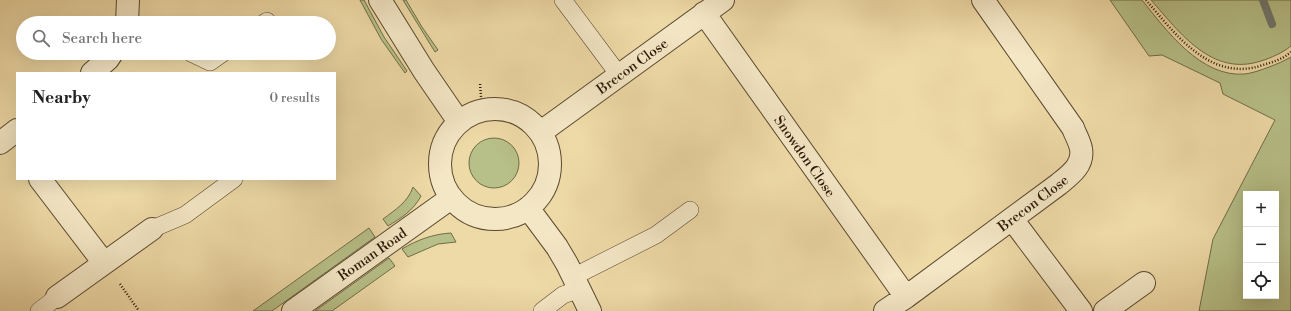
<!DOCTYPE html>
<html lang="en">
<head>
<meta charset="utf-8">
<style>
  body { margin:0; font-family:"Libre Bodoni",serif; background:#f6f6f6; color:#222 }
  .controls { position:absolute; right:12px; bottom:12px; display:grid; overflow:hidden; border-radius:0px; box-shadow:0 4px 16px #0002 }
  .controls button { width:36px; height:36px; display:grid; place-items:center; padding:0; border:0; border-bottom:1px solid #e0e0e0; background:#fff; color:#222; font:20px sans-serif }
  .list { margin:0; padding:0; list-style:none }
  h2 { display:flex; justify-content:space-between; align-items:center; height:52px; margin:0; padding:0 16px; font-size:17px }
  h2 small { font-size:13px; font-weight:400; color:#767676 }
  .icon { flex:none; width:22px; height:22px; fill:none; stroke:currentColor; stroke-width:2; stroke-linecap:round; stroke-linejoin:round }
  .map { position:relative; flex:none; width:1291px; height:311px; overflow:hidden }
  .search { position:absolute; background:#fff; box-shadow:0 4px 16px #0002; left:16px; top:16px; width:320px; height:44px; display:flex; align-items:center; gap:10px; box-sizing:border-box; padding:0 14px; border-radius:22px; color:#767676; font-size:15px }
  .panel { position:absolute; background:#fff; box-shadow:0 4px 16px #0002; left:16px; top:72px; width:320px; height:108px; border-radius:0px }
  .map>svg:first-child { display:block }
  .green { fill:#b7c088; stroke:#706c48; fill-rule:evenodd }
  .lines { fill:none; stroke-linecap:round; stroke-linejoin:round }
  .stream { stroke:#70786e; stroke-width:8 }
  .lane-casing { stroke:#5b492f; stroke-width:18 }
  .street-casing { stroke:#5b492f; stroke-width:24 }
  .path { stroke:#2a1907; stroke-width:2.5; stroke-dasharray:1 2; stroke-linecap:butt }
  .lane { stroke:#f4e7c6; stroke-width:17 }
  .street { stroke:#f4e7c6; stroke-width:22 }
  .labels { text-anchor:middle; stroke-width:3.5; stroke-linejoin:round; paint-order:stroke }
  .street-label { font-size:14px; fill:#2a1907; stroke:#f4e7c6 }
</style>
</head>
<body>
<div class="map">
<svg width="1291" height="311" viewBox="0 0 1291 311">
  <rect width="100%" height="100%" fill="#eedaa7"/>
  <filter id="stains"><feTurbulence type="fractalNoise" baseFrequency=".005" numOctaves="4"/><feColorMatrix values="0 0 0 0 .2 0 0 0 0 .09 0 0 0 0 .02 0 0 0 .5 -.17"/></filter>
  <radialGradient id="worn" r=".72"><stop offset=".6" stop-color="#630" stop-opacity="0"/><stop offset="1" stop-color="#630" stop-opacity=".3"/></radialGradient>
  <!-- green -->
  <path class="green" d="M360,0H364L384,37L407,71L405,73L381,39Z
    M403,0H406L422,27L438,50L435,52Z
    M1110,0H1142C1166,30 1201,78 1245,74C1253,73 1261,70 1269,67C1277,64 1284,61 1291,57V311H1199L1213,239L1275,120L1223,94L1220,83L1162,55L1149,56ZM1246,194H1276V296H1246Z
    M1151,0H1291V46C1282,53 1271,58 1261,61C1212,77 1180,33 1151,0Z
    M469 163a25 25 0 1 1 50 0a25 25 0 1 1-50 0Z
    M413,187L421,196C413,211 401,218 388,226L383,219C395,210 408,202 413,187Z
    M369,228L375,237L272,311H253Z
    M451,233L456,242L438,244L408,257L402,249C417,240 433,234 451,233Z
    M389,258L395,266L332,311H315Z"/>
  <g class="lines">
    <!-- stream -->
    <path class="stream" d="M1263,0L1272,24"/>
    <defs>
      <path id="lane" d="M563,0L619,75
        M264,23L267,21
        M191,53L210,62L223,53
        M152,229L185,215L234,179
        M573,277L656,235L690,210
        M39,311L57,297
        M542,311L563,295L579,289"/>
      <path id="street" d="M380,0L424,71L459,122
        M704,13L906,297
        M127,23L128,0
        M92,73L108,59L112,53
        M440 164a55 55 0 1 1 110 0a55 55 0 1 1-110 0Z
        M541,132L723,0
        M0,143L17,130
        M40,179L104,263
        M528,208L557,247L567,264L590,311
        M1012,219L1081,311
        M57,297L152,229
        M293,311L451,198
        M885,311L906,297L1059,184C1070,175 1084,165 1081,149C1080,142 1075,134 1073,128L983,0
        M1105,311L1144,283"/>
    </defs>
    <!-- lane casing -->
    <use href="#lane" class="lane-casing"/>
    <!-- street casing -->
    <use href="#street" class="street-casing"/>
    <!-- path -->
    <path class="path" d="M1146,0C1176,35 1211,83 1263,65C1273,62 1283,59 1291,52
      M480,84L482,109
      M120,284L139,311"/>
    <!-- lane -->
    <use href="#lane" class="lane"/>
    <!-- street -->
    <use href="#street" class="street"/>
  </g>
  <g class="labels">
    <!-- street labels -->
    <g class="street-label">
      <text transform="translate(632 66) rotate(-36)" y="5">Brecon Close</text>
      <text transform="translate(805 156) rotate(55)" y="5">Snowdon Close</text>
      <text transform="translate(1033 203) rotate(-37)" y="5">Brecon Close</text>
      <text transform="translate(372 254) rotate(-35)" y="5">Roman Road</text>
    </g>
  </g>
  <rect width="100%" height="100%" filter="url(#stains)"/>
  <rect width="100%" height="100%" fill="url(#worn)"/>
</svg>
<div class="controls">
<button>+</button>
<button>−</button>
<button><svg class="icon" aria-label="locate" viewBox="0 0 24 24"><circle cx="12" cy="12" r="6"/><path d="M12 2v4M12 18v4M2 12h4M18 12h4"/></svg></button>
</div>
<div class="search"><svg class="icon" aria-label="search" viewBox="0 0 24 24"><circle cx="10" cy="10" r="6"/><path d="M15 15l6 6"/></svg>Search here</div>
<section class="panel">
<h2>Nearby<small>0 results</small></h2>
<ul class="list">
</ul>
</section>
</div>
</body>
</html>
